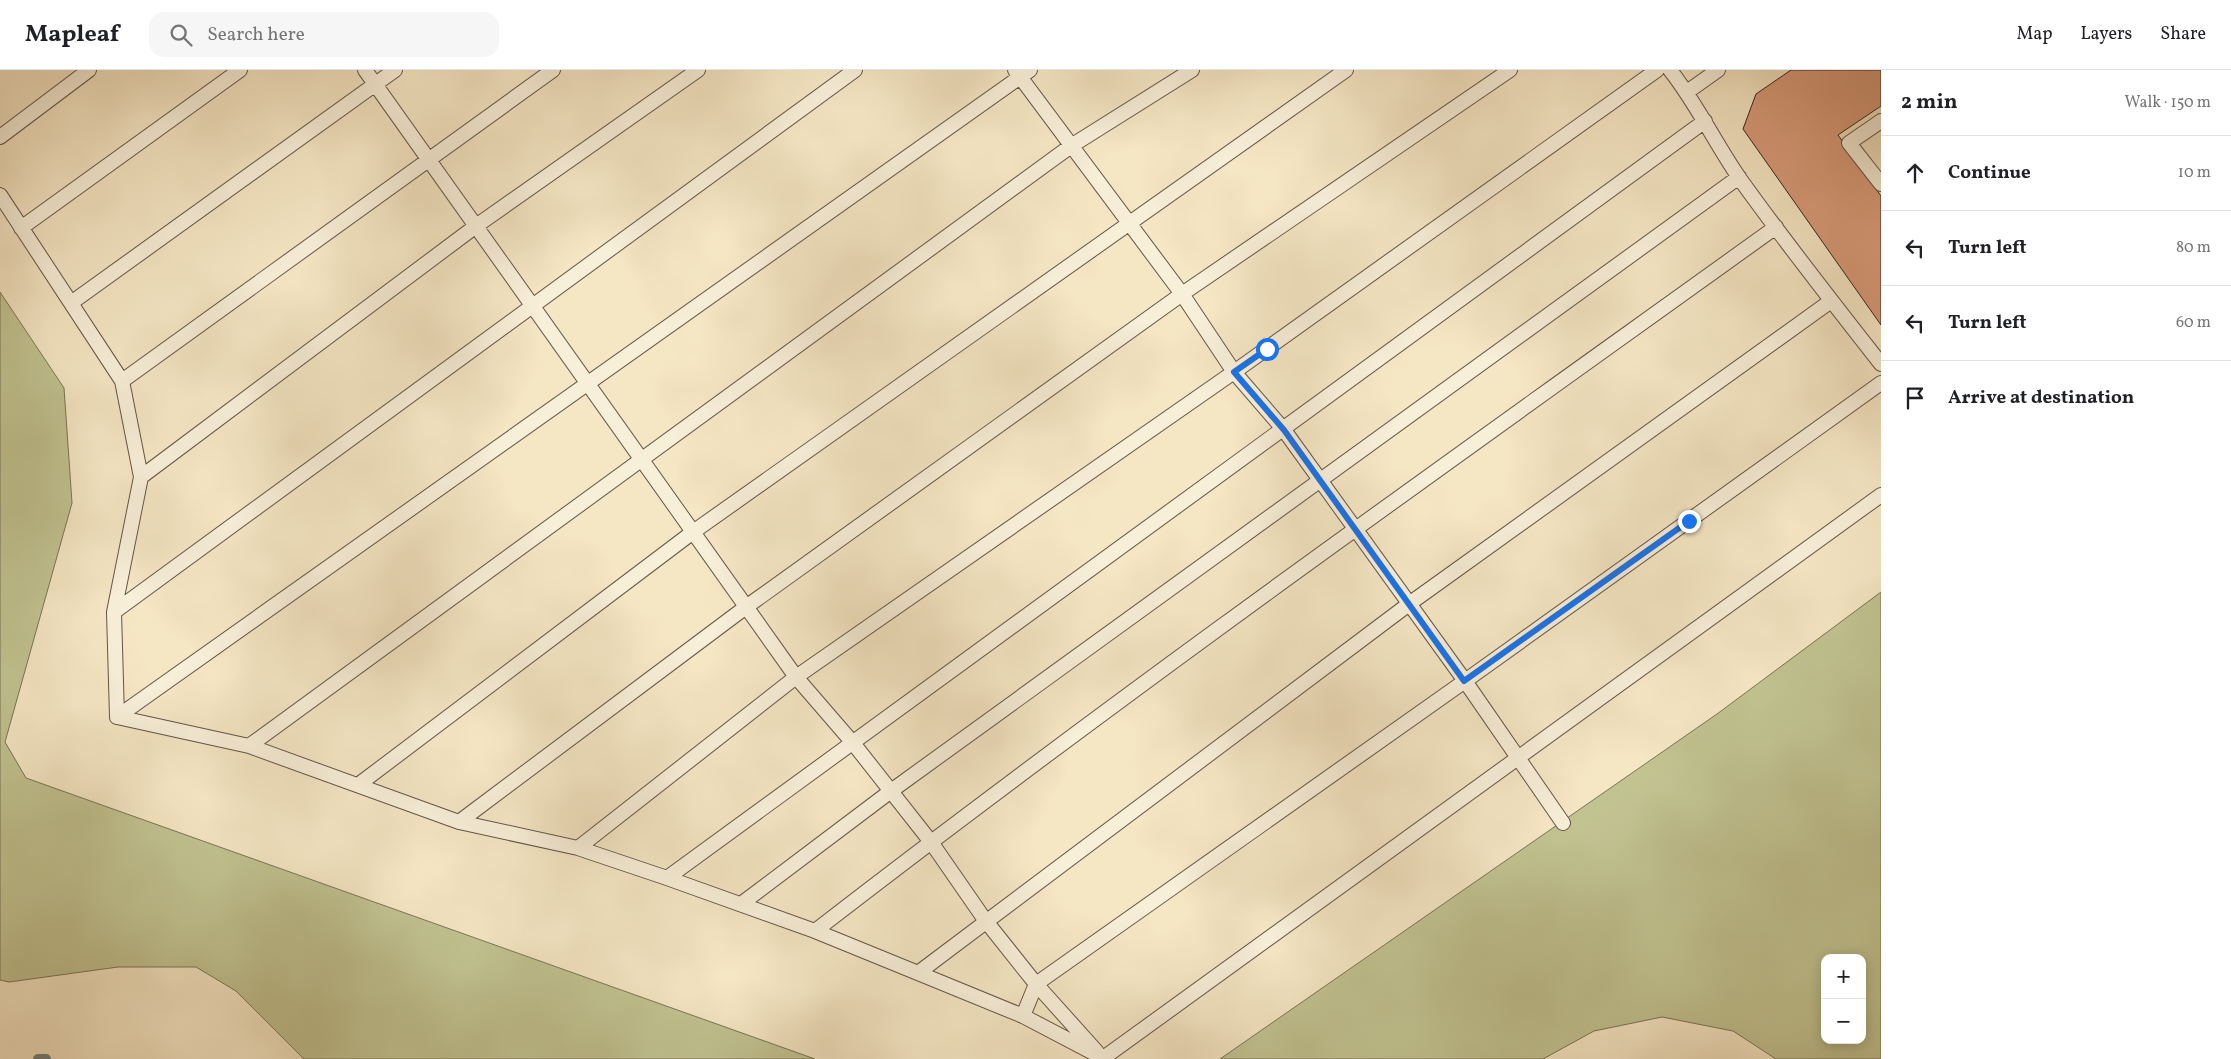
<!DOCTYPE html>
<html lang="en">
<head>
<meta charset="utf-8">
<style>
  body { margin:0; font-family:Vollkorn,serif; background:#f6f6f6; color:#202124 }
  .controls { position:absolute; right:15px; bottom:15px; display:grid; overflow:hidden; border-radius:10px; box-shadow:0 2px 12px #0003 }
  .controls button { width:45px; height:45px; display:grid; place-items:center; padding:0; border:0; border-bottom:1px solid #e0e0e0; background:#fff; color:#202124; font:25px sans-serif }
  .stop { position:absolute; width:15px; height:15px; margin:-11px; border:4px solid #1a73e8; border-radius:50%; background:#fff }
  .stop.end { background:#1a73e8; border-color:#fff; box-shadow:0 1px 5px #0008 }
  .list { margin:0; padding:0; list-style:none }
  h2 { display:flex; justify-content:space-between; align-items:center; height:65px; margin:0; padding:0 20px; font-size:21px }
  h2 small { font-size:16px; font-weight:400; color:#757577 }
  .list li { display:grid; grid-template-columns:32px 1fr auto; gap:15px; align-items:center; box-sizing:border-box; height:75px; padding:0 20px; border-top:1px solid #e0e0e0 }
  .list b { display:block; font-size:19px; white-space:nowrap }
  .list em { font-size:16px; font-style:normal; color:#757577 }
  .icon { flex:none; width:28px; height:28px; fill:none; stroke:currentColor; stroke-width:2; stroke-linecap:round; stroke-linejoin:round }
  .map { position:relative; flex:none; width:1881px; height:989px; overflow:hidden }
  header { display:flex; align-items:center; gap:30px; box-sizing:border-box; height:70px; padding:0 25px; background:#fff; border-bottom:1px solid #e0e0e0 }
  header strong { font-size:24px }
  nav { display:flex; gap:28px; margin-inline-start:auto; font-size:18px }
  .search { width:350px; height:45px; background:#f6f6f6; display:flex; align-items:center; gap:12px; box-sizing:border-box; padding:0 18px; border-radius:15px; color:#757577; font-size:19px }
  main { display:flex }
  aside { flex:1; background:#fff }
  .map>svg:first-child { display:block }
  .green { fill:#c1c391; stroke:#7a7458; fill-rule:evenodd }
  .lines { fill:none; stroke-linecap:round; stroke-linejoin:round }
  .stream { stroke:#73817d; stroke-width:10 }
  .building { fill:#d89b79; stroke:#322520 }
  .lane-casing { stroke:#635549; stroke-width:16 }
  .lane { stroke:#f8efd9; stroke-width:14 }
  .route { stroke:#1a73e8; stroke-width:6 }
</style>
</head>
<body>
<header>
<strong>Mapleaf</strong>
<div class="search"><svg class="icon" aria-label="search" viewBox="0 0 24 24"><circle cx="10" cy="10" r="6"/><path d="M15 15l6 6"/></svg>Search here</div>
<nav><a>Map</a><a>Layers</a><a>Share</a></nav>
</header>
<main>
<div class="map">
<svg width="1881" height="989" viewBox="0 0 1881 989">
  <rect width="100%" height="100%" fill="#f5e6c4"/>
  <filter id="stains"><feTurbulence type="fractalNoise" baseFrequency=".004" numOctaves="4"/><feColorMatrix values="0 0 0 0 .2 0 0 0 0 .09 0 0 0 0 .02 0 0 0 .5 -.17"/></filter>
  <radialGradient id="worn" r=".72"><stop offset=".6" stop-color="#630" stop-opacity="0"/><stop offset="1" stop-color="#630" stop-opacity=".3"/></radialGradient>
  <!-- green -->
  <path class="green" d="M0,222L64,318L72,433L5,672L26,708L815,989H304L236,921L196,897H118L9,912L0,910Z
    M1881,522V989H1776L1733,961L1662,947L1594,961L1543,989H1220L1717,644ZM1825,888H1862V970H1825Z"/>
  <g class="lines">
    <!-- stream -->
    <path class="stream" d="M38,989H46"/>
  </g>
  <!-- building -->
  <path class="building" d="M1791,0H1881V36L1838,65L1881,126V255L1743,59L1756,24Z"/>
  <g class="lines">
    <defs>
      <path id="lane" d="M365,0L796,607L853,673L931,772L985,850L1036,914L1097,982
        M1015,0L1182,224L1234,302L1284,360L1465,611L1563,753
        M1670,0C1697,34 1715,73 1740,109C1785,172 1833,233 1881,294
        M1687,22L1718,0
        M1881,51L1849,73L1881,114
        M0,67L89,0
        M0,125L122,311L141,407L114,542L117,647L249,676L459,752L578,778L667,808L815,861L918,903L1023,946L1103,988
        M21,158L240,0
        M71,233L395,0
        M122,311L553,0
        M141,407L476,156L698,0
        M114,542L855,0
        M117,647L1030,0
        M249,676L1071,76L1192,0
        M358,715L693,462L1346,0
        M459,752L746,537L1182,224L1510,0
        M578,778L796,607L1234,302L1657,0
        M667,808L1705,51
        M741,834L891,721L1739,107
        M815,861C1129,618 1453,389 1776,157
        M918,903L1409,534L1831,231
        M1023,946L1036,914L1465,611L1881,313
        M1102,989L1881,425"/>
    </defs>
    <!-- lane casing -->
    <use href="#lane" class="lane-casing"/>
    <!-- lane -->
    <use href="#lane" class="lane"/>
  </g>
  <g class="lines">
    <!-- route -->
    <path class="route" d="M1267,279L1234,302L1284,360L1464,611L1689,451"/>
  </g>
  <rect width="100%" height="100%" filter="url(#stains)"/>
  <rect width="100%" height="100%" fill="url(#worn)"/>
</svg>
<div class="controls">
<button>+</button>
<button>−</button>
</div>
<div class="stop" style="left:1267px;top:279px"></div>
<div class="stop end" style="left:1689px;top:451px"></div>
</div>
<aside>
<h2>2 min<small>Walk · 150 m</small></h2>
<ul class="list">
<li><svg class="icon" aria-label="ahead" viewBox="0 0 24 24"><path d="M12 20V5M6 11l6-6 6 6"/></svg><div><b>Continue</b></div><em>10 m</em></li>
<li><svg class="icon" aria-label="left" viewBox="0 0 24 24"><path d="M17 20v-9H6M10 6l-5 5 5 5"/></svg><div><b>Turn left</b></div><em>80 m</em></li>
<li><svg class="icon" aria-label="left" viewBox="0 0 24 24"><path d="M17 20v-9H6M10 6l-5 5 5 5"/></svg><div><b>Turn left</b></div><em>60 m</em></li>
<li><svg class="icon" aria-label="arrive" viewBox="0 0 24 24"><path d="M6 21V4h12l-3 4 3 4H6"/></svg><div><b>Arrive at destination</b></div></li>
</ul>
</aside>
</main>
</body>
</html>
